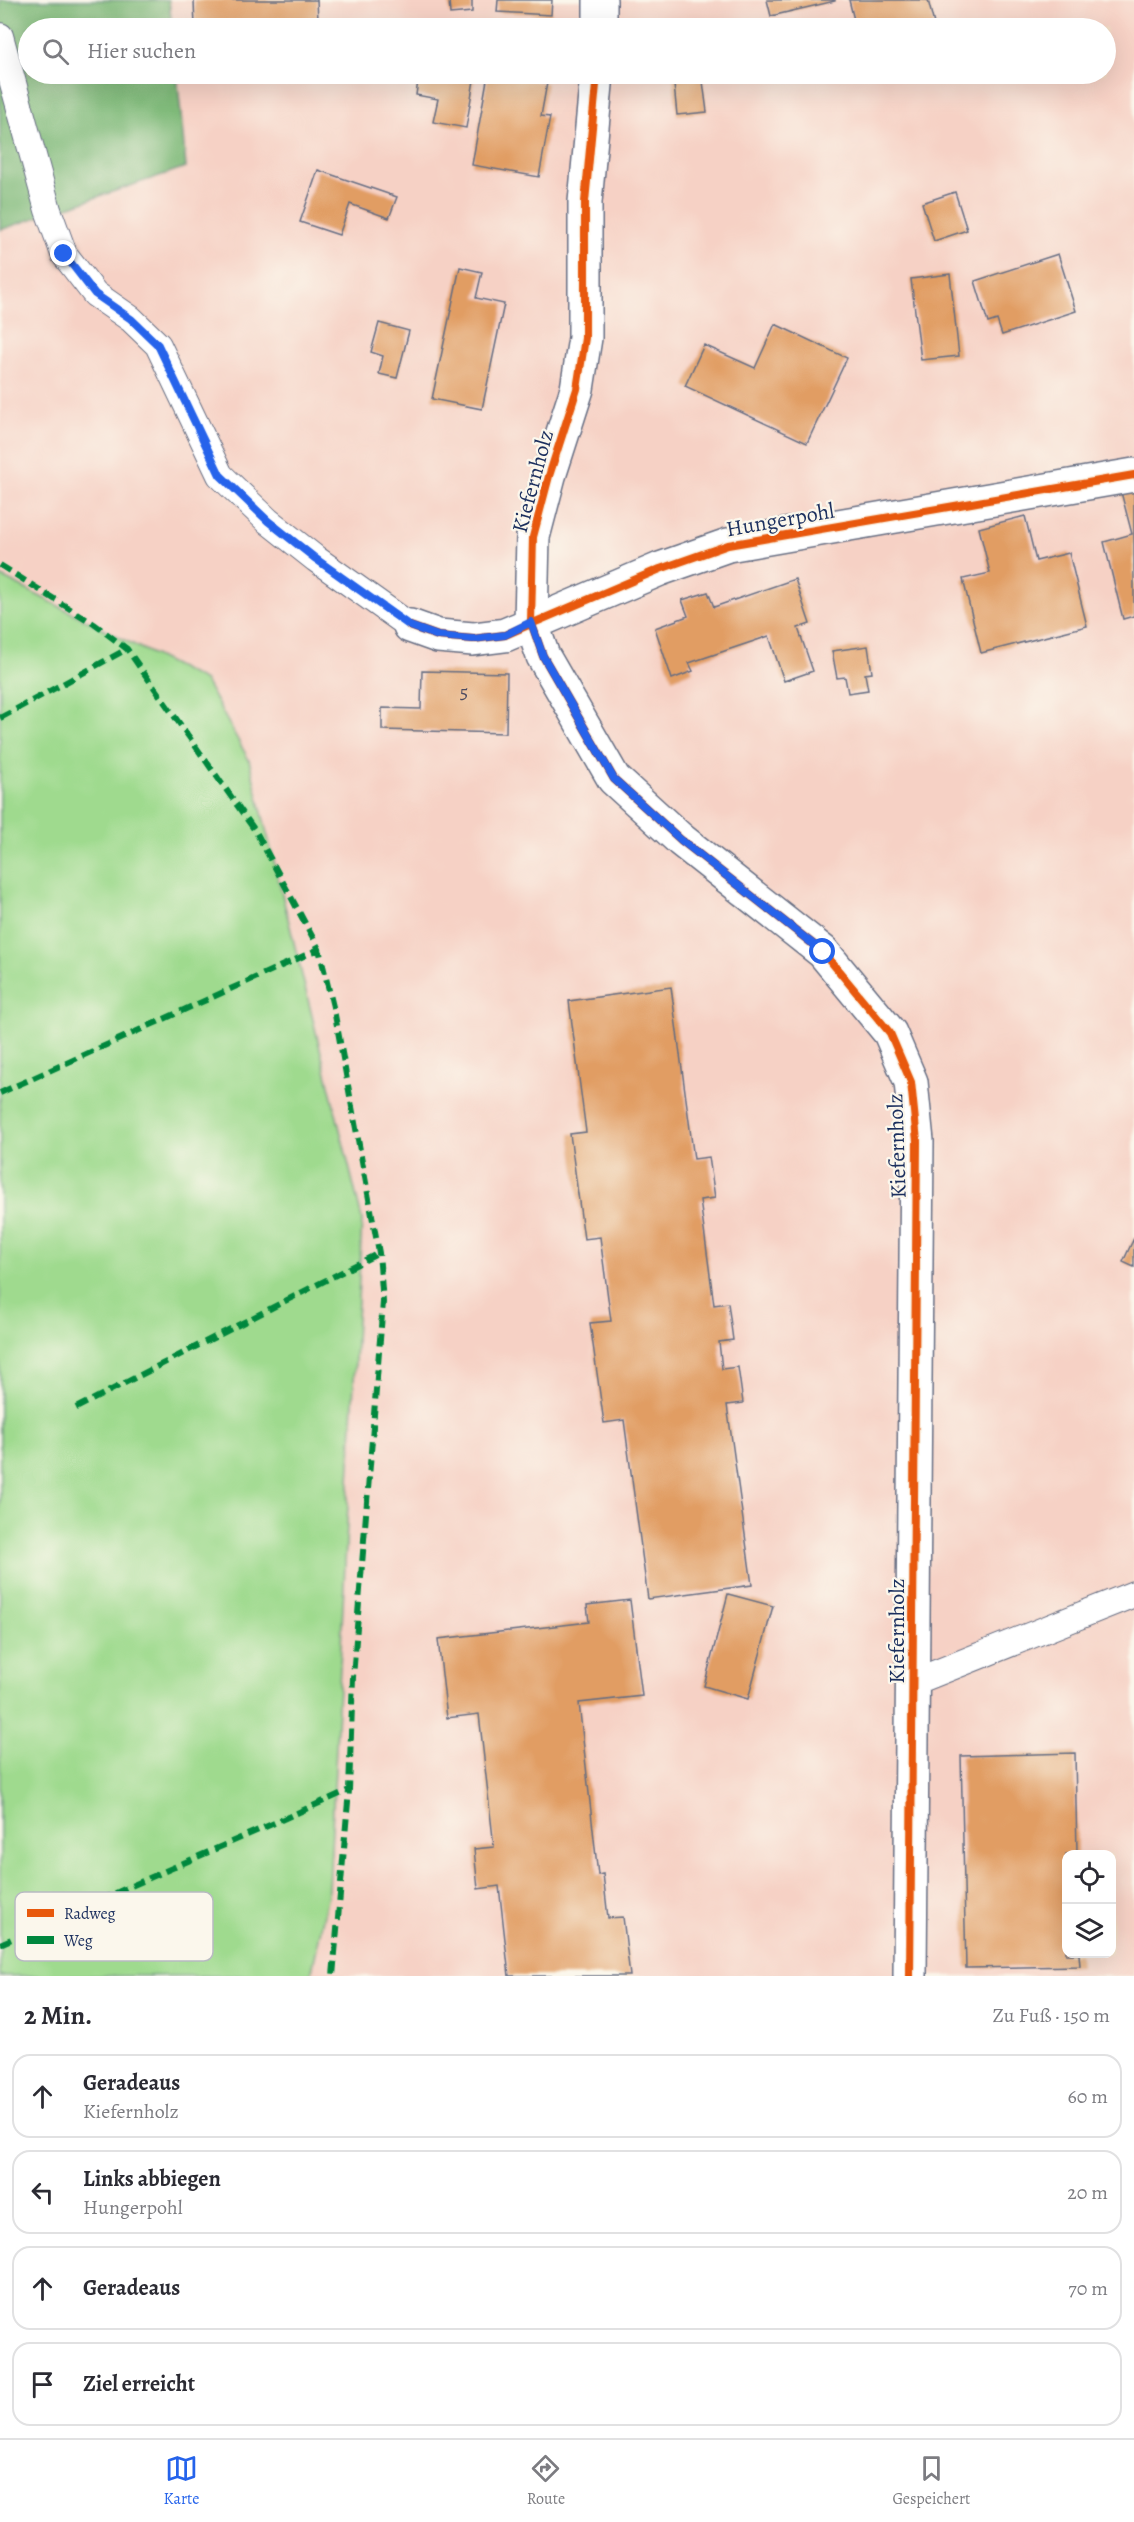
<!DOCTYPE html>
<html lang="de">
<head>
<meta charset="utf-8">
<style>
  body { margin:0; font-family:Alegreya,serif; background:#f7f7f7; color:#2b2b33 }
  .controls { position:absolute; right:18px; bottom:18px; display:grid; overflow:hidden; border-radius:12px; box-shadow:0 6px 24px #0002 }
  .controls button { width:54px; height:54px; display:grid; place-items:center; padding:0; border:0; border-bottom:2px solid #e1e1e2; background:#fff; color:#2b2b33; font:30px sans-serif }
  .stop { position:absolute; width:18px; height:18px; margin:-14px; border:4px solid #2563eb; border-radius:50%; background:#fff }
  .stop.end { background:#2563eb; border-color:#fff; box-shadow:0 2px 6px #0008 }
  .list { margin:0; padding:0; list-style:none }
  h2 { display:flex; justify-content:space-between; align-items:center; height:78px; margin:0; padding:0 24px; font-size:26px }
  h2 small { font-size:20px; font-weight:400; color:#7c7c81 }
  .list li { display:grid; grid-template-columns:39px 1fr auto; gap:18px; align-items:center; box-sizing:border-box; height:84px; margin:0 12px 12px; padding:0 12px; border:2px solid #e1e1e2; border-radius:18px }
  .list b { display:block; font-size:22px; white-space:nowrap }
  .list p { margin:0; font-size:20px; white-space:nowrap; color:#7c7c81 }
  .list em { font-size:20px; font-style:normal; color:#7c7c81 }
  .icon { flex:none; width:33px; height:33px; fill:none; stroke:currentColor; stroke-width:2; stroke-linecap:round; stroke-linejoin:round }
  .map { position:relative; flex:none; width:1134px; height:1976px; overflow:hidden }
  .search { position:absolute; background:#fff; box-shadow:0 6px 24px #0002; left:18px; right:18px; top:18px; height:66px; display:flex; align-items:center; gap:15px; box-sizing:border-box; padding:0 21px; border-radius:33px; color:#7c7c81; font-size:22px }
  .sheet { height:462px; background:#fff }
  nav { display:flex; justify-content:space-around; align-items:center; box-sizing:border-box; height:84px; border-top:2px solid #e1e1e2; background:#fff; font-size:16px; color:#7c7c81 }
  nav a { display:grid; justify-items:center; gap:3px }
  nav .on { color:#2563eb }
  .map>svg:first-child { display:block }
  .built { fill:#f6d1c5; fill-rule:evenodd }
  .green { fill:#9fda8e; stroke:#5d8476; stroke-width:1.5 }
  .forest { fill:#7fba79; stroke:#4d746c; stroke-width:1.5 }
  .building { fill:#e19d64 }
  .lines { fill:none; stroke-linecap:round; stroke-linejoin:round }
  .service-casing { stroke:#666d82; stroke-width:28 }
  .minor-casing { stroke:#666d82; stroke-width:36 }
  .service { stroke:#fff; stroke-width:26 }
  .minor { stroke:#fff; stroke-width:33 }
  .quiet { stroke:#00873e; stroke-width:6; stroke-dasharray:12 6; stroke-linecap:butt }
  .cycleway-casing { stroke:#fbf7ec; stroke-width:11 }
  .cycleway { stroke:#e8590c; stroke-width:8 }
  .route { stroke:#2563eb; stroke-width:8 }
  .labels { text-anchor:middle; stroke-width:4.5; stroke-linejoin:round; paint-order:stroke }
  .number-label { font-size:20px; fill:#4c4a60 }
  .street-label { font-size:22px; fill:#1b2f5e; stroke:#fbf7ec }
  .key { fill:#fbf7ec; stroke:#b8bbc1; stroke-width:1.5 }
  .key-label { font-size:16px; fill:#1b2f5e }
</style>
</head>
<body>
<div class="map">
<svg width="1134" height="1976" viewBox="0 0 1134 1976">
  <rect width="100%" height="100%" fill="#fbf7ec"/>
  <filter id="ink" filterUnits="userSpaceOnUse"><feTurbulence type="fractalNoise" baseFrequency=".0167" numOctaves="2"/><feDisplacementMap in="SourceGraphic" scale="12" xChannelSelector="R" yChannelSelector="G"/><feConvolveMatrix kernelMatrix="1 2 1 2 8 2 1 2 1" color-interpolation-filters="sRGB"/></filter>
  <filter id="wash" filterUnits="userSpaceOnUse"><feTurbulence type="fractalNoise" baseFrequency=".008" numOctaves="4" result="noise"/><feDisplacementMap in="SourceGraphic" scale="24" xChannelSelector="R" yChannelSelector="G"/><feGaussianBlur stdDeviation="1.35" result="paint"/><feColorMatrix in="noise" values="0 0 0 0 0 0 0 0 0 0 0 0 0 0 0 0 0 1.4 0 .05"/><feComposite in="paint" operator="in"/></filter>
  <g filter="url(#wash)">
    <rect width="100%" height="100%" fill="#f2e1c5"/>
    <!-- built -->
    <path class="built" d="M169,0H1134V1976H311L329,1890L362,1219L249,760L205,681L0,576V230L186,168L177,74H1106V28H172ZM1066,1854H1112V1954H1066Z"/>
    <!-- green -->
    <path class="green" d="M0,576L205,681L249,760L362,1219L329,1890L311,1976H0Z"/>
    <!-- forest -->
    <path class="forest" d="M0,0H169L172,28H28V74H177L186,167L0,230Z"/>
    <g id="blocks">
      <!-- building -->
      <path class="building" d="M194,0H317L318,20L195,28Z
        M449,0H472V12L450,14Z
        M498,0H552L551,15L497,12Z
        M767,0H835V1L771,16Z
        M849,0H928L935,28H856Z
        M199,74H215L216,77L199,78Z
        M419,74H475L466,128L433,122L438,99L416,95Z
        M488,74L547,83L541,116L550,117L539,177L472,165Z
        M673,74H702L707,112L677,115Z
        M318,170L397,197L389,218L350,204L339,235L300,222Z
        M955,192L967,230L934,241L922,203Z
        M1058,254L1076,311L1002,335L997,320L988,323L975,281Z
        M460,267L482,272L476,298L504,304L482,409L432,399Z
        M950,274L959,356L921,360L911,279Z
        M379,323L409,331L397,378L379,374L383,356L371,352Z
        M775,324L847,358L807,443L685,386L704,345L755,368Z
        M1134,489V616L1123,619L1104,542L1132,534L1121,492Z
        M1025,516L1036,561L1069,553L1087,626L981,653L963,579L990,573L979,528Z
        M795,579L810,624L798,628L813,671L784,681L769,636L689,663L693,671L672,679L655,628L688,616L682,600L708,592L714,607Z
        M868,646L872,673L865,674L868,690L848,693L845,677L837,678L832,651Z
        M422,671L507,673L506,733L382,730V708L421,709Z
        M671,987L694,1159L709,1157L715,1198L700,1200L714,1305L728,1303L733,1340L719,1342L722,1369L738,1367L743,1403L727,1405L752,1585L648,1599L624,1420L604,1423L590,1323L611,1321L600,1237L584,1239L570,1134L586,1132L569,1001Z
        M1134,1238V1267L1123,1262Z
        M728,1594L773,1606L748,1699L704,1686Z
        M630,1600L642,1696L579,1703L598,1875L603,1874L608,1918L623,1917L630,1976H509L499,1886L478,1889L474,1849L494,1847L479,1714L447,1718L438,1639L589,1622L587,1605Z
        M1075,1753L1077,1854H1066V1954H1079L1080,1966L966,1968L961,1756Z"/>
    </g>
  </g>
  <g filter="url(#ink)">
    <use href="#blocks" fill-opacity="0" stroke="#666d82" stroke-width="1.5"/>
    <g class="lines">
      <defs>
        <path id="service" d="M0,36L48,210L64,254L95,294L131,319L158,345L220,475L268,521L316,559L410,626
          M914,1682L1134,1594"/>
        <path id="minor" d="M600,0V28
          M597,74L585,202V338L577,389L549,476L533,537L531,622L543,656L614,779L681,840L823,952L890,1033L911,1082L917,1141L910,1976
          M410,626L438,636L473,639L505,635L660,569L728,545L1134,475"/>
      </defs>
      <!-- service casing -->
      <use href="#service" class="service-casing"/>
      <!-- minor casing -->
      <use href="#minor" class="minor-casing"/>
      <!-- service -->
      <use href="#service" class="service"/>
      <!-- minor -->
      <use href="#minor" class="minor"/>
      <!-- quiet -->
      <path class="quiet" d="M0,565L94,624L127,649L256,832L319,949L335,1015L379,1253L383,1302L353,1677L349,1790L333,1976
        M0,718L127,649
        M0,1093L319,949
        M76,1408L379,1253
        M0,1944L349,1790"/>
      <defs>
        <path id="cycleway" d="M597,74L585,202V338L577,389L549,476L533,537L531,622L543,656L614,779L681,840L823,952L890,1033L911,1082L917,1141L910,1976
          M410,626L438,636L473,639L505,635L660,569L728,545L1134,475"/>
      </defs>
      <!-- cycleway casing -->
      <use href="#cycleway" class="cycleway-casing"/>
      <!-- cycleway -->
      <use href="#cycleway" class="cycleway"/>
    </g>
  </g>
  <g class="lines" filter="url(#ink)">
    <!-- route -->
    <path class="route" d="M64,254L95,294L131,319L158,345L220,475L268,521L316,559L410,626L438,636L473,639L505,635L531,622L543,656L614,779L681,840L823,952"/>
  </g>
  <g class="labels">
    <!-- number labels -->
    <g class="number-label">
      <text x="464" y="698">5</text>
    </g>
    <!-- street labels -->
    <g class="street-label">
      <text transform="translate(532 481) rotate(-75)" y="8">Kiefernholz</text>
      <text transform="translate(780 519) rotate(-10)" y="8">Hungerpohl</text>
      <text transform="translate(896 1146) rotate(-92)" y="8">Kiefernholz</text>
      <text transform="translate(896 1631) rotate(-90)" y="8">Kiefernholz</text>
    </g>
  </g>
  <!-- legend -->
  <rect x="15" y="1892" width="198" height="69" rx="9" class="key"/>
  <rect x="27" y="1909" width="27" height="8" fill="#e8590c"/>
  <rect x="27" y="1936" width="27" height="8" fill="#00873e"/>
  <g class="key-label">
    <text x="64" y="1919">Radweg</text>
    <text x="64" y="1946">Weg</text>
  </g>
</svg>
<div class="controls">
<button><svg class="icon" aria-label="locate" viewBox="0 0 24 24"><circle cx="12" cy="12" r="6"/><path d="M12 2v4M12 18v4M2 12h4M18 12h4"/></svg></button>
<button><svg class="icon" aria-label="layers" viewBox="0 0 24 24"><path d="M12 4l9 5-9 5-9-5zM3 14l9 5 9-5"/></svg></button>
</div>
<div class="stop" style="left:823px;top:952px"></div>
<div class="stop end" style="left:64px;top:254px"></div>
<div class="search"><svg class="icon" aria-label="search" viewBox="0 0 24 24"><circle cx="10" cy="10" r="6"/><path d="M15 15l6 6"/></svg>Hier suchen</div>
</div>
<section class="sheet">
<h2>2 Min.<small>Zu Fuß · 150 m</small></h2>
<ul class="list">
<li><svg class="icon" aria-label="ahead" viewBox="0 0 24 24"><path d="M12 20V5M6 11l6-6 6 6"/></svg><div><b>Geradeaus</b><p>Kiefernholz</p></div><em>60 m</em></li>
<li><svg class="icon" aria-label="left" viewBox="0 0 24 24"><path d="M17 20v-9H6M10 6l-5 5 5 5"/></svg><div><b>Links abbiegen</b><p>Hungerpohl</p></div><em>20 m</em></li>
<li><svg class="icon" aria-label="ahead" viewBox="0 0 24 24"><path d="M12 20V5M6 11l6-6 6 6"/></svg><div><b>Geradeaus</b></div><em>70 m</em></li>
<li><svg class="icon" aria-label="arrive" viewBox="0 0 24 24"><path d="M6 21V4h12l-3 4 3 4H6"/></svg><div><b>Ziel erreicht</b></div></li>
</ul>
</section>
<nav>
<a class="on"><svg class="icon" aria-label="map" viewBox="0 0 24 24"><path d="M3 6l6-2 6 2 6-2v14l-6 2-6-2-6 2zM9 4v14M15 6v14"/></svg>Karte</a>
<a><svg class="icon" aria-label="directions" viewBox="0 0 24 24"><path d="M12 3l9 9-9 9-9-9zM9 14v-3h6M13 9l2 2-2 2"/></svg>Route</a>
<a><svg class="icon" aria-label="saved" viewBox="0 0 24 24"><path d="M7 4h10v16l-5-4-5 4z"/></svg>Gespeichert</a>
</nav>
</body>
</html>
